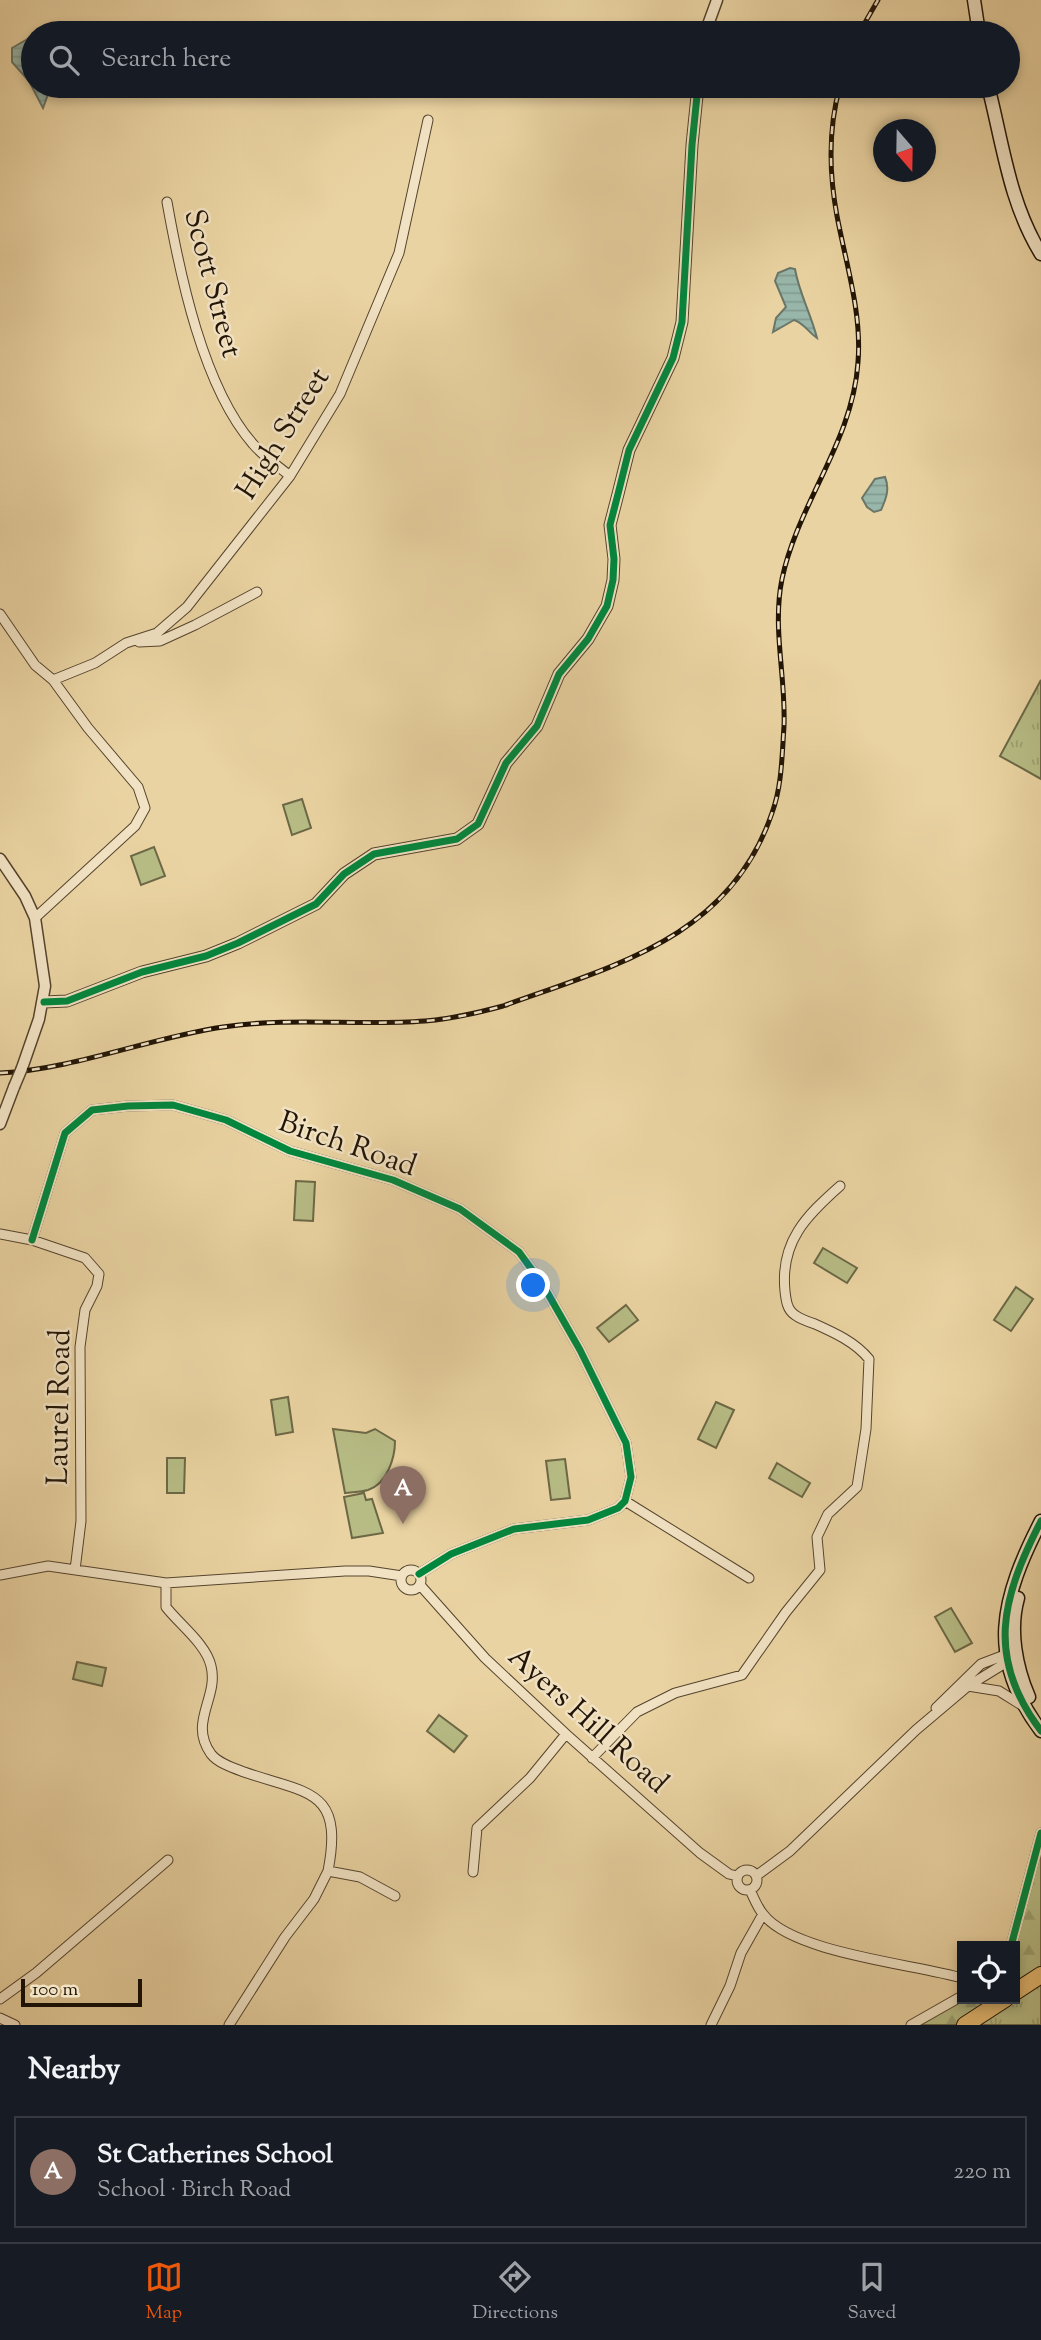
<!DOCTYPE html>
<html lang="en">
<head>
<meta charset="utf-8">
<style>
  body { margin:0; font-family:"Sorts Mill Goudy",serif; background:#20242c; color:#f1f3f6 }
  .controls { position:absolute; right:21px; bottom:21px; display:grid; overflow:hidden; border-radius:0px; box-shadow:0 4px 10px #0003 }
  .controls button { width:63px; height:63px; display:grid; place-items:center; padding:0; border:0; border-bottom:2px solid #363941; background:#171b24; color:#f1f3f6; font:35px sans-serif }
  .compass { position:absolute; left:873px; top:119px; width:63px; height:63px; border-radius:50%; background:#171b24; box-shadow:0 4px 10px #0003; rotate:160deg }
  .scale { position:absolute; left:21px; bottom:18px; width:121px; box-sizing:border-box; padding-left:7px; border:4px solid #221506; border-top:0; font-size:19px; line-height:24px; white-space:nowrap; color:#221506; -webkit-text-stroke:5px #f1e2c3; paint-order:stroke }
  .you { position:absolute; left:534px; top:1286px; width:24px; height:24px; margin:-18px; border:5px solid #fff; border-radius:50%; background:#1a73e8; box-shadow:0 0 0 10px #1a73e833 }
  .badge { display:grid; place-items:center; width:46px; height:46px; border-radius:50%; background:#ea580c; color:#fff; font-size:23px; font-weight:700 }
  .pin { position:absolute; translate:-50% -58px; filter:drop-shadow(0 2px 4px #0008) }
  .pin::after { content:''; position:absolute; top:37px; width:24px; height:21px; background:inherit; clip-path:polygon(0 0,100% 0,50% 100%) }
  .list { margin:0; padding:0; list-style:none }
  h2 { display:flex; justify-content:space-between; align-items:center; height:91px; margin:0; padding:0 28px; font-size:30px }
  h2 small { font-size:23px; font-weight:400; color:#9ea1a6 }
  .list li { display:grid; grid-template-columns:46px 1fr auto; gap:21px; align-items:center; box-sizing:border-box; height:112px; margin:0 14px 14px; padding:0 14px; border:2px solid #363941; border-radius:0px }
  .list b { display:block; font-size:26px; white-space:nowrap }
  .list p { margin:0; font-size:23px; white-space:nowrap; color:#9ea1a6 }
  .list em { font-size:23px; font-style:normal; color:#9ea1a6 }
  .icon { flex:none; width:38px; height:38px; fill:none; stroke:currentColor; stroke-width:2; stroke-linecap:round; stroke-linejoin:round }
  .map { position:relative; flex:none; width:1041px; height:2025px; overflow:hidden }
  .search { position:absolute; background:#171b24; box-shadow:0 4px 10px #0003; left:21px; right:21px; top:21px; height:77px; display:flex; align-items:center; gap:18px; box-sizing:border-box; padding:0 24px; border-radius:38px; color:#9ea1a6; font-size:26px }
  .sheet { height:217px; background:#171b24 }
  nav { display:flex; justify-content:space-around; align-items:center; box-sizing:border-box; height:98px; border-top:2px solid #363941; background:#171b24; font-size:19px; color:#9ea1a6 }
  nav a { display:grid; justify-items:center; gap:4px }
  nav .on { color:#ea580c }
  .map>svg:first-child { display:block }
  .grass { fill:url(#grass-tufts); stroke:#6c6846; stroke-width:2 }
  .forest { fill:url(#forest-firs); stroke:#6c6846; stroke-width:2 }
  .pitch { fill:#b7bc85; stroke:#6c6846; stroke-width:2 }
  .water { fill:url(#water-rules); stroke:#697668; stroke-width:2 }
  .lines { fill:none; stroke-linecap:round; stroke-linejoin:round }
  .minor-casing { stroke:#54442d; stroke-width:11 }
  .tertiary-casing { stroke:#54442d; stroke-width:13 }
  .secondary-casing { stroke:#221506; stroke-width:15 }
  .motorway-casing { stroke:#221506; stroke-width:18 }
  .minor { stroke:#f1e2c3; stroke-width:9 }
  .tertiary { stroke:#f1e2c3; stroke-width:10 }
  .secondary { stroke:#f1e2c3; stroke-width:12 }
  .motorway { stroke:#e5ba71; stroke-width:16 }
  .rail-casing { stroke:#221506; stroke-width:5 }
  .rail { stroke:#f1e2c3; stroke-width:2.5; stroke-dasharray:8; stroke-linecap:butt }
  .tertiary-bridge-casing { stroke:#54442d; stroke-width:13; stroke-linecap:butt }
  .tertiary-bridge { stroke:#f1e2c3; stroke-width:10 }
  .cycleway-casing { stroke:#f1e2c3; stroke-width:11 }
  .cycleway { stroke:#00873e; stroke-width:7 }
  .labels { text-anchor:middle; stroke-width:5; stroke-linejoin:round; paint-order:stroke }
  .street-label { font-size:30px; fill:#221506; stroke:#f1e2c3 }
</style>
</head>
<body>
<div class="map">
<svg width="1041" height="2025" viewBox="0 0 1041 2025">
  <defs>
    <pattern id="grass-tufts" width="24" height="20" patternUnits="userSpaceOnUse" patternTransform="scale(1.75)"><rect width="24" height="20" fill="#b7bc85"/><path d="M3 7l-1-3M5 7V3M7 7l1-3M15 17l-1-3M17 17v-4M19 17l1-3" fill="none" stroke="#9da171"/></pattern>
    <pattern id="forest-firs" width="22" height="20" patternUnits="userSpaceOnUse" patternTransform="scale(1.75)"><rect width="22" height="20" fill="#b7bc85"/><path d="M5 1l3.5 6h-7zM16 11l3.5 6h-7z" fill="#9da171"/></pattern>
    <pattern id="water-rules" width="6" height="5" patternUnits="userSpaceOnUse" patternTransform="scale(1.75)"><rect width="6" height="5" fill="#98b7aa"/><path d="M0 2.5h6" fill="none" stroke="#839c91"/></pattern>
  </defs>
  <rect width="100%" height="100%" fill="#ead3a2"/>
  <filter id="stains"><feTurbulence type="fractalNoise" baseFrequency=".00286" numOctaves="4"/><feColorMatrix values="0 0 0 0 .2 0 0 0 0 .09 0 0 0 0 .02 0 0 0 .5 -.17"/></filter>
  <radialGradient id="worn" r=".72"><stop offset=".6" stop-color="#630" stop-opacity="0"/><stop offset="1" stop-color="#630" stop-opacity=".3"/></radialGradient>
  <!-- grass -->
  <path class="grass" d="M1041,680V779L1000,756Z
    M1041,1975V2025H962Z"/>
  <!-- forest -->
  <path class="forest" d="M1041,1833V1975L1015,1992V1946Z
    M962,1999H1005L965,2025H911Z"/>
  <!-- pitch -->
  <path class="pitch" d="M302,799L311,828L292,835L283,805Z
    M154,847L165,876L141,885L131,856Z
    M296,1181L315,1182L313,1221L294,1220Z
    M823,1248L857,1268L847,1283L814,1263Z
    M1016,1287L1033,1299L1011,1331L994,1320Z
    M626,1305L638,1320L609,1342L597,1328Z
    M288,1397L293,1432L276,1435L271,1400Z
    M716,1402L734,1410L716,1448L698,1439Z
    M333,1429L366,1433L375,1429L395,1441C395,1458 387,1484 368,1490C361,1492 352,1492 345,1493Z
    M167,1458H185L184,1493H167Z
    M565,1459L570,1498L551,1500L546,1461Z
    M777,1463L810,1483L802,1497L769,1478Z
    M364,1493L366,1500L372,1499L383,1533L352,1538L344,1497Z
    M951,1608L972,1643L955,1652L935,1617Z
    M77,1662L106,1668L102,1686L73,1679Z
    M439,1715L467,1736L454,1752L427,1731Z"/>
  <!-- water -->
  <path class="water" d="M33,36V86H51L43,108L29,81L12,62V48Z
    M790,268L795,269C799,293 811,314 817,338C808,332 804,323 794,320L773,332L776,318L786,307L775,281L778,273Z
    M885,477C890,489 886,499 881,510L874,512L867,507L862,498L875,479Z"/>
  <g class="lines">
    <defs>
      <path id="minor" d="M167,202C180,275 203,387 253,444C263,456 278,466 290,476
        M0,614L35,665L53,680L88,728L138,787L145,808L135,826L35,918
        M139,642L160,641L195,625L257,592
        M53,680L95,663L126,643L157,633L187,607L290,476L340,394L399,253L428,120
        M0,1234L32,1240L85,1258L99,1274L97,1286L85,1310L80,1347L81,1521L75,1570
        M32,1240L65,1133L92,1110L128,1106L173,1105L226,1120L290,1151L393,1180L460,1209L519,1252L543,1285L580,1350L626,1443L631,1477L625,1501L618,1508L588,1520L514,1529L451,1554L419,1574
        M625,1501L749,1578
        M401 1580a10 10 0 1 1 20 0a10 10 0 1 1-20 0Z
        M0,1575L48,1566L166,1583L345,1571H369L402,1576
        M166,1583V1607C180,1625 206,1644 211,1666C219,1698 188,1722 211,1754C218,1763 233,1768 244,1772C307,1794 344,1788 328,1871L360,1877L395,1896
        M420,1585L485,1658L566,1734L700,1853L729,1874L737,1876
        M968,1686L1012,1659
        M936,1708L981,1664L1010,1653
        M592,1758L637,1712L675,1693L742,1675L786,1612L820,1570L817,1537L828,1514L857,1487L866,1429L869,1359C855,1342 835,1333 815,1324C809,1322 800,1319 795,1315C787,1310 786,1300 785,1291C780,1242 806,1216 840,1186
        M737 1880a10 10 0 1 1 20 0a10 10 0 1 1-20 0Z
        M473,1872L477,1828L530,1778L566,1734
        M756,1876L790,1851L916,1730L968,1686L999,1691L1023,1706
        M750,1890C754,1898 757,1907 763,1914C792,1953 914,1964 962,1978
        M1011,1946L1041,1833
        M0,1999L36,1973L168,1860
        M0,2018L15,2025
        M229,2025L285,1937L314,1899L328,1871
        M711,2025L730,1986L741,1953L763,1914
        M911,2025L962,1996"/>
      <path id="tertiary" d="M705,33L717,0
        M0,859L25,896L35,918L45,986L39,1019L22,1068
        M44,1002L67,1001L142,972L206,956L238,943L316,904L344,874L374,854L457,839L478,824L506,763L537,726L559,674L588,639L607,606L613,580L614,559L610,525L618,494L629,450L673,358L682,322L692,145L698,86
        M0,1124L14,1087"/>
      <path id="secondary" d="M974,0L979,33
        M988,86C1003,144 1009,202 1041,254
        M1041,1521C1002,1597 985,1657 1041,1731
        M1018,1598C1009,1630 1016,1667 1029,1697"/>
      <path id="motorway" d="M1015,1992L1041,1975
        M965,2025L1005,1999"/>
    </defs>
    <!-- minor casing -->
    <use href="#minor" class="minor-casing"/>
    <!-- tertiary casing -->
    <use href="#tertiary" class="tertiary-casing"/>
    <!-- secondary casing -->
    <use href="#secondary" class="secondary-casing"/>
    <!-- motorway casing -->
    <use href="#motorway" class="motorway-casing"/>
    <!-- minor -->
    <use href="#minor" class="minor"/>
    <!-- tertiary -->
    <use href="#tertiary" class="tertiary"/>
    <!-- secondary -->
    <use href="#secondary" class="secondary"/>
    <!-- motorway -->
    <use href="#motorway" class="motorway"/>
    <defs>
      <path id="rail" d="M859,33L878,0
        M0,1073C75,1069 149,1038 223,1027C290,1017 358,1026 425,1021C451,1019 477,1013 503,1006C613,966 730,938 772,813C782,786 782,755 784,726C786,677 772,628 782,579C798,503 853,441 858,362C862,313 846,264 837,216C829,173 828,129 840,86"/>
    </defs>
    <!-- rail casing -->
    <use href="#rail" class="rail-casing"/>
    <!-- rail -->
    <use href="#rail" class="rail"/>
    <defs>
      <path id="tertiary-bridge" d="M14,1087L22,1068"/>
    </defs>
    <!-- tertiary-bridge casing -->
    <use href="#tertiary-bridge" class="tertiary-bridge-casing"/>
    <!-- tertiary-bridge -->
    <use href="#tertiary-bridge" class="tertiary-bridge"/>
    <defs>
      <path id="cycleway" d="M44,1002L67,1001L142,972L206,956L238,943L316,904L344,874L374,854L457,839L478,824L506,763L537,726L559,674L588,639L607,606L613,580L614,559L610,525L618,494L629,450L673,358L682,322L692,145L698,86
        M32,1240L65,1133L92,1110L128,1106L173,1105L226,1120L290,1151L393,1180L460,1209L519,1252L543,1285L580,1350L626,1443L631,1477L625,1501L618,1508L588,1520L514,1529L451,1554L419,1574
        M1041,1521C1002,1597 985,1657 1041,1731
        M1011,1946L1041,1833"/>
    </defs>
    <!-- cycleway casing -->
    <use href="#cycleway" class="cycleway-casing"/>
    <!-- cycleway -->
    <use href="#cycleway" class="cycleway"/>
  </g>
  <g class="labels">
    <!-- street labels -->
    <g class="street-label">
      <text transform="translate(214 283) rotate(75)" y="10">Scott Street</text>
      <text transform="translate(282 433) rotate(-58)" y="10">High Street</text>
      <text transform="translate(348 1143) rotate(19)" y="10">Birch Road</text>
      <text transform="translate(58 1407) rotate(-89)" y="10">Laurel Road</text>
      <text transform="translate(589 1719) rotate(42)" y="10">Ayers Hill Road</text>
    </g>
  </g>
  <rect width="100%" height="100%" filter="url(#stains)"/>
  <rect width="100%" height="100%" fill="url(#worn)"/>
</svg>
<div class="controls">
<button><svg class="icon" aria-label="locate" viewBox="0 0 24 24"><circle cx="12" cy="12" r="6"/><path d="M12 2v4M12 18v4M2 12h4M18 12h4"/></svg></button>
</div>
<svg class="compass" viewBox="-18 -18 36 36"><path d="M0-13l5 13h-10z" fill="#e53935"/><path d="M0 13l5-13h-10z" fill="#9ea1a6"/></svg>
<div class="scale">100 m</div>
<div class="you"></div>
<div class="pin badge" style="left:403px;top:1524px;background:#8d6e63">A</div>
<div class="search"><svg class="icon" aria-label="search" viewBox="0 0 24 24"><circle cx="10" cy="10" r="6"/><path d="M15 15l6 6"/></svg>Search here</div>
</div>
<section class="sheet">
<h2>Nearby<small></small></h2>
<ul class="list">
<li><span class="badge" style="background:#8d6e63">A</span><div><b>St Catherines School</b><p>School · Birch Road</p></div><em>220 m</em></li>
</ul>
</section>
<nav>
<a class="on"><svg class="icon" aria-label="map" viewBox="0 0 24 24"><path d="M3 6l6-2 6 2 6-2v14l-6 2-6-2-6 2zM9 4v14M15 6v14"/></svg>Map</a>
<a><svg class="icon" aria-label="directions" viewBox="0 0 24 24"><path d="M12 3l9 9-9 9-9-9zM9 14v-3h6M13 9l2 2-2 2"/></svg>Directions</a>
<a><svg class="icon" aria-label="saved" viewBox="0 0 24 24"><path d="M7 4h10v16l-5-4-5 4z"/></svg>Saved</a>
</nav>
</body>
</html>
